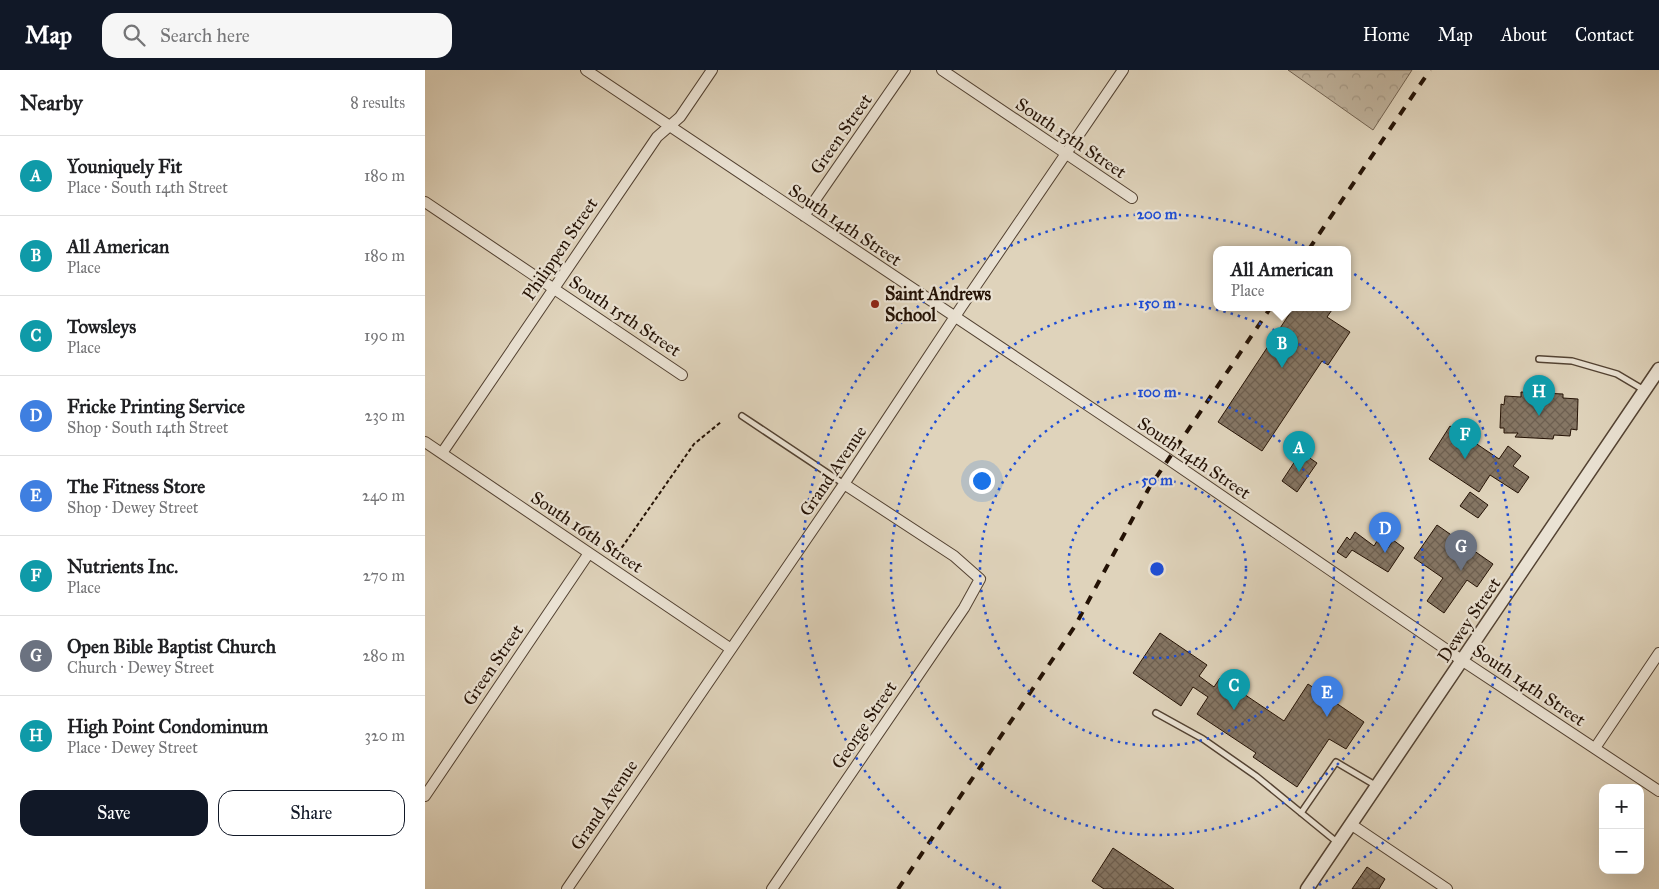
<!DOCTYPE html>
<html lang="en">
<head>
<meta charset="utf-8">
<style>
  body { margin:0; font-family:"IM FELL Great Primer",serif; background:#f6f6f6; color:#202124 }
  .controls { position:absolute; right:15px; bottom:15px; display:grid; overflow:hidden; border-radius:10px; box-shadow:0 5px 20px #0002 }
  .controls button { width:45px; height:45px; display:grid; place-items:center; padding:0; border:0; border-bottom:1px solid #e0e0e0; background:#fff; color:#202124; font:25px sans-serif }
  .you { position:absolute; left:556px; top:410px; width:18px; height:18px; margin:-12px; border:4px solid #fff; border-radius:50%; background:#1a73e8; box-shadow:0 0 0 8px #1a73e833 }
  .badge { display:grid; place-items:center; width:32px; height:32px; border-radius:50%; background:#111827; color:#fff; font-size:16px; font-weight:700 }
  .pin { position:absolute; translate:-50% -41px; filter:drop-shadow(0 1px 2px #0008) }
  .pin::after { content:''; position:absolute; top:26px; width:18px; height:15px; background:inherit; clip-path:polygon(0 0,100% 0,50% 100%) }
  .popup { position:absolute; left:788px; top:176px; width:138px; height:65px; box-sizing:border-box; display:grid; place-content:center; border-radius:10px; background:#fff; filter:drop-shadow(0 1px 4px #0005); font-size:16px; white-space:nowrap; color:#757577 }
  .popup b { font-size:19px; color:#202124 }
  .popup::after { content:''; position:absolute; left:50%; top:100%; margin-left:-10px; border:10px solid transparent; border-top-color:#fff }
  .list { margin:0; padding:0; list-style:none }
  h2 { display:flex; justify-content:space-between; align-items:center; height:65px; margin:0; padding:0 20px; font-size:21px }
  h2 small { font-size:16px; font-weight:400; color:#757577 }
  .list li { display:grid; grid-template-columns:32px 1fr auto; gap:15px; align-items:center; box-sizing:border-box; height:80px; padding:0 20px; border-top:1px solid #e0e0e0 }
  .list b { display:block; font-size:19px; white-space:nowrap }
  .list p { margin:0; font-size:16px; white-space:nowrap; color:#757577 }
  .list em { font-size:16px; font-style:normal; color:#757577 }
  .actions { display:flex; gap:10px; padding:15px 20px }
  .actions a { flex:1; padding:11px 0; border:1px solid #111827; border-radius:15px; text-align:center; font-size:18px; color:#111827 }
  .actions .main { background:#111827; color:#fff }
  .icon { flex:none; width:28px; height:28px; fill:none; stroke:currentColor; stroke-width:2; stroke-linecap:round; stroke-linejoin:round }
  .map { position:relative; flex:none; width:1234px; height:819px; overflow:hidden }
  header { display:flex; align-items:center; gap:30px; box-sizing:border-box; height:70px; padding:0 25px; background:#111827; color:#fff }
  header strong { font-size:24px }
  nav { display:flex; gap:28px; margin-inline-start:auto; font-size:18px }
  .search { width:350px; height:45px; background:#f6f6f6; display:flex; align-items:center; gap:12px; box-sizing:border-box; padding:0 18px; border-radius:15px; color:#757577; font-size:19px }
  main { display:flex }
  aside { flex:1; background:#fff }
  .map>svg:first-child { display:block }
  .forest { fill:url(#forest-crowns); stroke:#726250 }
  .building { fill:url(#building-cross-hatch); stroke:#241205 }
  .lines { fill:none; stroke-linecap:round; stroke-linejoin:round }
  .service-casing { stroke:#534232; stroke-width:8 }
  .minor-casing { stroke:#534232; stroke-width:12 }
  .tertiary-casing { stroke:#534232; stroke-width:15 }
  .path { stroke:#241205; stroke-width:2; stroke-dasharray:4 2.5; stroke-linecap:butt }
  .service { stroke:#eae2d3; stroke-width:5 }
  .minor { stroke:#eae2d3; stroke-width:10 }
  .tertiary { stroke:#eae2d3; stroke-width:12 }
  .rail { stroke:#241205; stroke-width:4; stroke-dasharray:9 9; stroke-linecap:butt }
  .ring { fill:none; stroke:#1d4ed8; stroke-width:2.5; stroke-dasharray:2.5 5 }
  .poi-dot { fill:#8f2418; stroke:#eae2d3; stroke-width:2 }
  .labels { text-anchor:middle; stroke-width:4.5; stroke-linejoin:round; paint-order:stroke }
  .street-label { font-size:18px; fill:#241205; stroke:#eae2d3 }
  .poi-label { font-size:18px; font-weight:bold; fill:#241205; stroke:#eae2d3; text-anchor:start }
  .centre { fill:#1d4ed8; stroke:#eae2d3; stroke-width:2.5 }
  .ring-label { font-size:15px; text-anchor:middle; font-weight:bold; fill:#1d4ed8; stroke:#eae2d3; stroke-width:4.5; stroke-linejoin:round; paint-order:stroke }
</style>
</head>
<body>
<header>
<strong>Map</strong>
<div class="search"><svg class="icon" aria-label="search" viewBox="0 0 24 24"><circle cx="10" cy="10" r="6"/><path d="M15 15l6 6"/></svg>Search here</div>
<nav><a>Home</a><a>Map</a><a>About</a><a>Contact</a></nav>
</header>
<main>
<aside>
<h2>Nearby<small>8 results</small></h2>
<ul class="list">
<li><span class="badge" style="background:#0f9aa8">A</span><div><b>Youniquely Fit</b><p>Place · South 14th Street</p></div><em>180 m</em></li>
<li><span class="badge" style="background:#0f9aa8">B</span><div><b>All American</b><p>Place</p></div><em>180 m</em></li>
<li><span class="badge" style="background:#0f9aa8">C</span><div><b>Towsleys</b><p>Place</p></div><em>190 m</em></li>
<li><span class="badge" style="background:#3f7fe0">D</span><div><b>Fricke Printing Service</b><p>Shop · South 14th Street</p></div><em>230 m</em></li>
<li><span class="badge" style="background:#3f7fe0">E</span><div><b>The Fitness Store</b><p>Shop · Dewey Street</p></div><em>240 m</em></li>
<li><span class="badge" style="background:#0f9aa8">F</span><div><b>Nutrients Inc.</b><p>Place</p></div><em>270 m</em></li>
<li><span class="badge" style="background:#6b7280">G</span><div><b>Open Bible Baptist Church</b><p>Church · Dewey Street</p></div><em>280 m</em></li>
<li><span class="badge" style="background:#0f9aa8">H</span><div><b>High Point Condominum</b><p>Place · Dewey Street</p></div><em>320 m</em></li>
</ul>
<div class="actions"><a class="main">Save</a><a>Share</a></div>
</aside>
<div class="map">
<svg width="1234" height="819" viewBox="0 0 1234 819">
  <defs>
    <pattern id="forest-crowns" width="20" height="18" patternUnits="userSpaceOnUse" patternTransform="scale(1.25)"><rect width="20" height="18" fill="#bfb29c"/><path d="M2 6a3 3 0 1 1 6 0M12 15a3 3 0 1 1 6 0" fill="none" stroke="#a49885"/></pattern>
    <pattern id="building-cross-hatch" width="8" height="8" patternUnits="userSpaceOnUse" patternTransform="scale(1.25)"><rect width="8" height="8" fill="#857664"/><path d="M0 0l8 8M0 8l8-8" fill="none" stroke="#6d5f50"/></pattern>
  </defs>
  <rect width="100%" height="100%" fill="#dfd3bb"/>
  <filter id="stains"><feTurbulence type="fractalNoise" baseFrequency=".004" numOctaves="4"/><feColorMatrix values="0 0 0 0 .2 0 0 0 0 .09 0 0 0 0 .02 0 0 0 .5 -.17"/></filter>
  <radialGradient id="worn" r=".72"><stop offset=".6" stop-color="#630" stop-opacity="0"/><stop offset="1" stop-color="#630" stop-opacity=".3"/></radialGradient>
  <!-- forest -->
  <path class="forest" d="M863,0H987L948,60Z"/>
  <!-- building -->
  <path class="building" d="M869,237H909L902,247L925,262L903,295L897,291L837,381L793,352Z
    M1096,322L1138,324V328L1153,329L1152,360L1146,359L1145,366L1129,365L1128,369L1090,367L1093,363H1079V358H1075L1076,334L1079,335L1080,326L1096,327Z
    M1025,356L1074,389L1083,376L1096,386L1088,396L1104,407L1093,423L1065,405L1054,422L1004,389Z
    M876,382L892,393L872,422L857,411Z
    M1045,422L1063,435L1053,448L1035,436Z
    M1012,455L1068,494L1052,517L1042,510L1019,543L1002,531L1018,508L989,488Z
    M930,462L949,476L952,471L963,478L968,470L979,478L963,502L927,480L921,488L912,482L922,467L925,470Z
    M735,563L782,595L774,606L789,617L795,608L859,651L883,614L939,652L921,679L904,669L872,717L828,687L831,683L772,644L783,627L768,617L756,636L708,603Z
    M688,778L749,819H679L667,811Z
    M942,797L960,809L954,819H927Z"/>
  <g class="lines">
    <defs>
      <path id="service" d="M1114,289L1147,291L1192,304L1219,320
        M317,346L419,414
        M731,643L778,669L831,706L913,773
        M876,743L911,692L950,715"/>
      <path id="minor" d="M161,0L743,389L1038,591L1234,721
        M517,0L707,128
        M0,132L257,305
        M379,146L480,0
        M0,372L306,579
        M17,383L232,67L255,47L287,0
        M1170,678L1234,583
        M0,726L164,483
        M927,755L1022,819
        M142,819L419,414L537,236L698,0
        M347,819L539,538L555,509L529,486L419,414"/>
      <path id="tertiary" d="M882,819L1234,299"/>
    </defs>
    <!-- service casing -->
    <use href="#service" class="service-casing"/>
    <!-- minor casing -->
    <use href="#minor" class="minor-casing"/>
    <!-- tertiary casing -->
    <use href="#tertiary" class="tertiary-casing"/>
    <!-- path -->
    <path class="path" d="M193,483L269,374L296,352"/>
    <!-- service -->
    <use href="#service" class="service"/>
    <!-- minor -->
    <use href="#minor" class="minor"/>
    <!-- tertiary -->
    <use href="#tertiary" class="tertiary"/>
    <!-- rail -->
    <path class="rail" d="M884,179L1005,0
      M473,819L650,556L724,418L846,237"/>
  </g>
  <!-- distance rings -->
  <g class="ring">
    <circle cx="732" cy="499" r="89"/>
    <circle cx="732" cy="499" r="177"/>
    <circle cx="732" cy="499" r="266"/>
    <path d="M576 818A355 355 0 1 1 888 818"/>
  </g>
  <!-- markers -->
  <circle class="poi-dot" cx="450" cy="234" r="5"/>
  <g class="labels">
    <!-- street labels -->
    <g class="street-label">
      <text transform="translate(416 64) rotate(-55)" y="6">Green Street</text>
      <text transform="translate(646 68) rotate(34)" y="6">South 13th Street</text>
      <text transform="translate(420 155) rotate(34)" y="6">South 14th Street</text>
      <text transform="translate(135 179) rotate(-56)" y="6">Philippen Street</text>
      <text transform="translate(200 246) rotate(34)" y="6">South 15th Street</text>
      <text transform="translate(769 388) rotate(34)" y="6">South 14th Street</text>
      <text transform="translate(408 401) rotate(-56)" y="6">Grand Avenue</text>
      <text transform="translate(162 462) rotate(34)" y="6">South 16th Street</text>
      <text transform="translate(1044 550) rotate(-56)" y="6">Dewey Street</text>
      <text transform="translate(68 595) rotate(-56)" y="6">Green Street</text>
      <text transform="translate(1104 615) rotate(34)" y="6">South 14th Street</text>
      <text transform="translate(439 655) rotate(-56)" y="6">George Street</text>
      <text transform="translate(179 735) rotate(-56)" y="6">Grand Avenue</text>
    </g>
    <!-- poi labels -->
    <g class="poi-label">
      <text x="460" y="230">Saint Andrews<tspan x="460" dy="21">School</tspan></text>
    </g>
  </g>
  <circle cx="732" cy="499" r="8" class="centre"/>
  <g class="ring-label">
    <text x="732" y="149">200 m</text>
    <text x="732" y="238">150 m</text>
    <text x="732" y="327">100 m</text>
    <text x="732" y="415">50 m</text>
  </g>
  <rect width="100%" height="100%" filter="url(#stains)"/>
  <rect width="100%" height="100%" fill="url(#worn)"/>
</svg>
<div class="controls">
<button>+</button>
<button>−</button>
</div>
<div class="you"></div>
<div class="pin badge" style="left:874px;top:402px;background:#0f9aa8">A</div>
<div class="pin badge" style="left:857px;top:298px;background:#0f9aa8">B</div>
<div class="popup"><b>All American</b>Place</div>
<div class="pin badge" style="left:809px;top:640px;background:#0f9aa8">C</div>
<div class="pin badge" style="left:960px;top:483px;background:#3f7fe0">D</div>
<div class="pin badge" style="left:902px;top:647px;background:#3f7fe0">E</div>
<div class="pin badge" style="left:1040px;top:389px;background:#0f9aa8">F</div>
<div class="pin badge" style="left:1036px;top:501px;background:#6b7280">G</div>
<div class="pin badge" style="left:1114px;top:346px;background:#0f9aa8">H</div>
</div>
</main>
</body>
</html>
